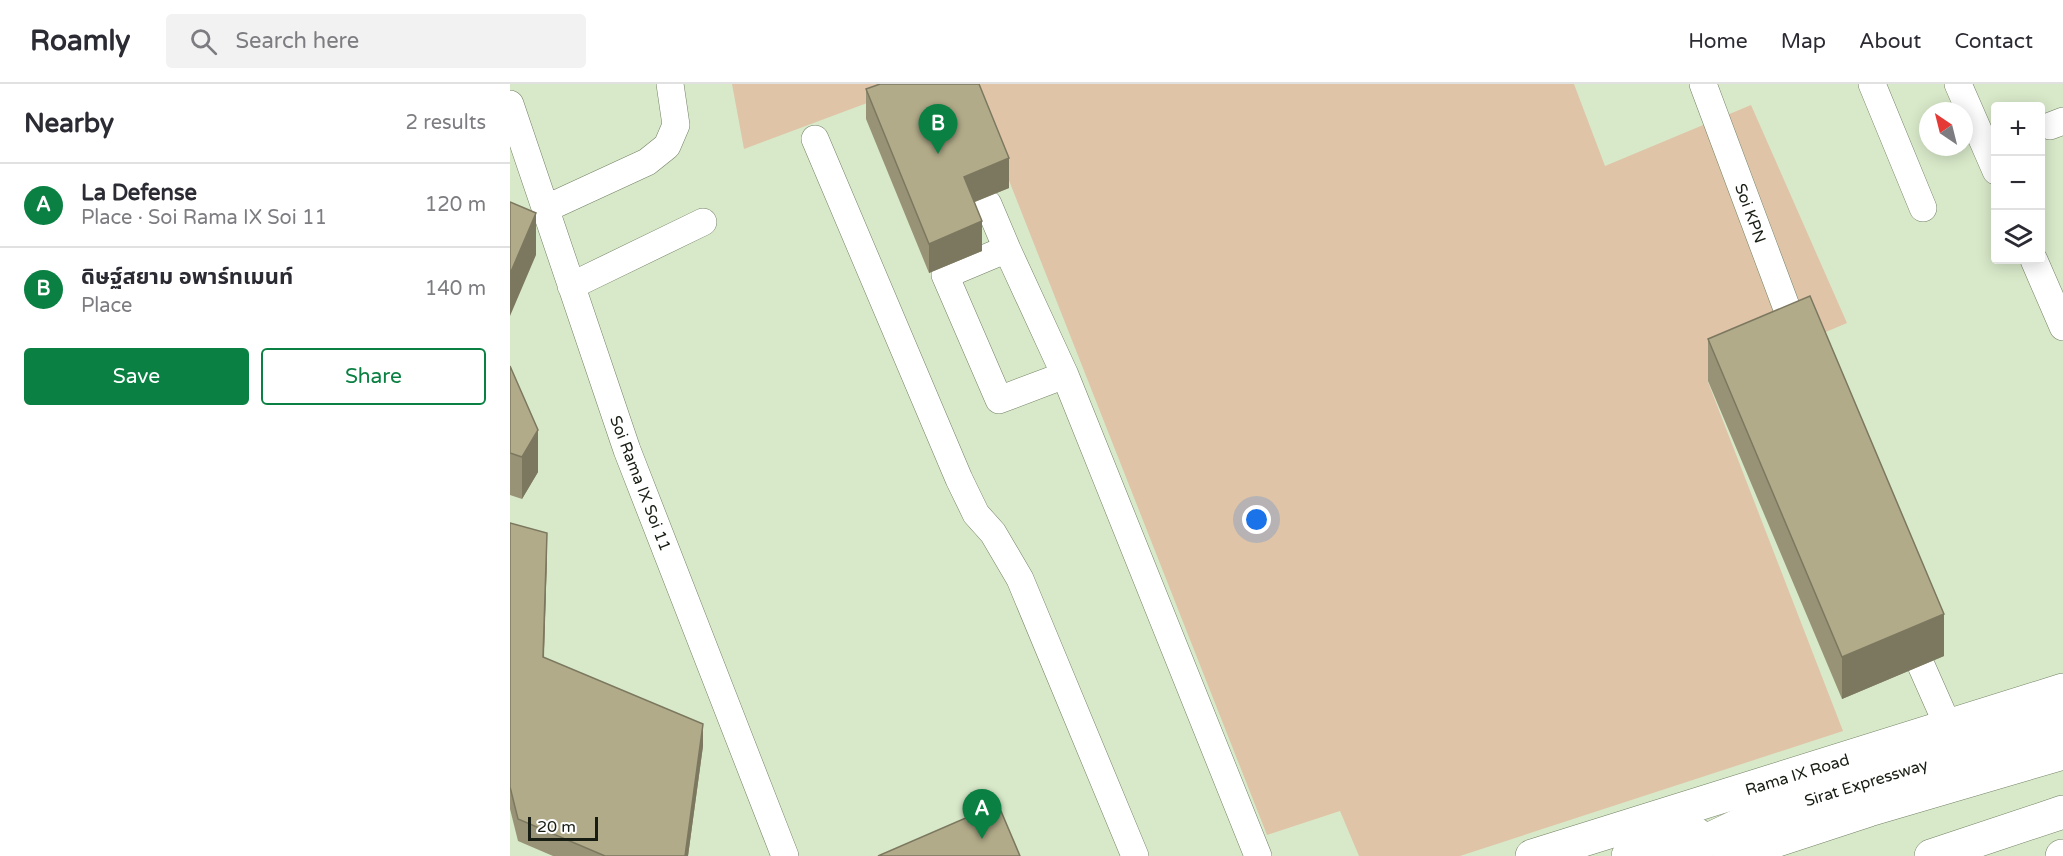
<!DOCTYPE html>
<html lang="en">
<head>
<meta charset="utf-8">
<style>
  body { margin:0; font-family:"Varela Round","Noto Sans Thai",sans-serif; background:#f2f2f3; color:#2b2b33 }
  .controls { position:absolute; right:18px; top:18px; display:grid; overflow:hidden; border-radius:6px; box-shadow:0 3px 15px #0003 }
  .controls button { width:54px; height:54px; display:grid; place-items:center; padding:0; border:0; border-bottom:2px solid #e1e1e2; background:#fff; color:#2b2b33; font:30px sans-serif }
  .compass { position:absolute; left:1409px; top:18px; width:54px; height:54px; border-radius:50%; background:#fff; box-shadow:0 3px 15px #0003; rotate:325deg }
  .scale { position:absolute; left:18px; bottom:15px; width:70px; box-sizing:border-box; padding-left:6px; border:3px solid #171d12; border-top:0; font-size:16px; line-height:21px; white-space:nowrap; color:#171d12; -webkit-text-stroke:4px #fff; paint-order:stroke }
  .you { position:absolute; left:747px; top:436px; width:21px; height:21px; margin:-15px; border:4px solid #fff; border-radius:50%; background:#1a73e8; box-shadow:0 0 0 9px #1a73e833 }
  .badge { display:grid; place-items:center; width:39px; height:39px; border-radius:50%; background:#0b8043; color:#fff; font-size:20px; font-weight:700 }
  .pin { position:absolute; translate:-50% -50px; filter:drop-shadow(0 2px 3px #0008) }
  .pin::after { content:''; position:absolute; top:32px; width:21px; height:18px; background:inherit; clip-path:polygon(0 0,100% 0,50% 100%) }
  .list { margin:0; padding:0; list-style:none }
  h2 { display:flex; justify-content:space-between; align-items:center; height:78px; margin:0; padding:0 24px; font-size:26px }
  h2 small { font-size:20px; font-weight:400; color:#7c7c81 }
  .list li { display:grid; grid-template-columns:39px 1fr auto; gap:18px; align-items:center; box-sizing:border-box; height:84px; padding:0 24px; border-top:2px solid #e1e1e2 }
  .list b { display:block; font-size:22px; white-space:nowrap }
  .list p { margin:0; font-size:20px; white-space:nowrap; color:#7c7c81 }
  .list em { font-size:20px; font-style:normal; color:#7c7c81 }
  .actions { display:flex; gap:12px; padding:18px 24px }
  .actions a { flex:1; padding:14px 0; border:2px solid #0b8043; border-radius:6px; text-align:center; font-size:21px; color:#0b8043 }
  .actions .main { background:#0b8043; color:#fff }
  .icon { flex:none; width:33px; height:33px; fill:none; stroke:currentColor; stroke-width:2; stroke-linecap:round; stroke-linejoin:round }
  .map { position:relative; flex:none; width:1553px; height:772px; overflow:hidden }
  header { display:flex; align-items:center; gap:36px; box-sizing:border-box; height:84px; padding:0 30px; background:#fff; border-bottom:2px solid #e1e1e2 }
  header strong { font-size:28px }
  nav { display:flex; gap:33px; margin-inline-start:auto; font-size:21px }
  .search { width:420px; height:54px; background:#f2f2f3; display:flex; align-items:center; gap:15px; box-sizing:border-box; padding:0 21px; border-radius:6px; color:#7c7c81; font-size:22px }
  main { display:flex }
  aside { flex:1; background:#fff }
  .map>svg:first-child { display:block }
  .green { fill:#dfc4a8 }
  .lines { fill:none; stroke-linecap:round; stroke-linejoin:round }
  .minor-casing { stroke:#718063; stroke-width:28 }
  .major-casing { stroke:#718063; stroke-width:34 }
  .highway-casing { stroke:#718063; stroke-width:34 }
  .minor { stroke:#fff; stroke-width:27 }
  .major { stroke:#fff; stroke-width:33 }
  .highway { stroke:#fff; stroke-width:33 }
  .wall { fill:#989376 }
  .shaded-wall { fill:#7c7860 }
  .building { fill:#b1ab89; stroke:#7c7860; stroke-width:1.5 }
  .labels { text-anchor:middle; stroke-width:4.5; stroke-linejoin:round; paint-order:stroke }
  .street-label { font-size:16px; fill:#171d12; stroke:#fff }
</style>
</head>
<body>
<header>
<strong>Roamly</strong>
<div class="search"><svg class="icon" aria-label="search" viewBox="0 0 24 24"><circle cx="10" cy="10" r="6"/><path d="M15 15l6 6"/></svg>Search here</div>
<nav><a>Home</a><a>Map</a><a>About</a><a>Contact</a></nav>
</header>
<main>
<aside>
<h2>Nearby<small>2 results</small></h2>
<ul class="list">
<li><span class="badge">A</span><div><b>La Defense</b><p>Place · Soi Rama IX Soi 11</p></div><em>120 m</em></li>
<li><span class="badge">B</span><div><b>ดิษฐ์สยาม อพาร์ทเมนท์</b><p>Place</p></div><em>140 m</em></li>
</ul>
<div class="actions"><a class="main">Save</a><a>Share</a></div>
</aside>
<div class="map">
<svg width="1553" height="772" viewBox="0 0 1553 772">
  <rect width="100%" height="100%" fill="#d8e9c9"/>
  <!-- green -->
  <path class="green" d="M222,0H408L234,65Z
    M461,0H1064L1095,82L1241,21L1337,239L1198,298L1333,647L950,772H849L830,727L757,751Z"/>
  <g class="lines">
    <defs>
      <path id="minor" d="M1193,0L1289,257
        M1362,0L1413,124
        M1448,0L1486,87
        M0,20L117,366L275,772
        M1540,42L1553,37
        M305,55L449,395L466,430L483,449L510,495L625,772
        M478,120L497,165
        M35,125L137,78L157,62L166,41L160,0
        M1524,176L1553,243
        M61,202L193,138
        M555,291L489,316L435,191L497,165L555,291L748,772
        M1411,581L1438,642"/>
      <path id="major" d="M1022,772L1553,606
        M1219,772L1359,726L1553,669
        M1421,772L1553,728"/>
      <path id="highway" d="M1118,772L1186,750
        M1164,772L1259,727L1553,638
        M1552,772H1553"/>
    </defs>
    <!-- minor casing -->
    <use href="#minor" class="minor-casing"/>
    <!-- major casing -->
    <use href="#major" class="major-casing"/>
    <!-- highway casing -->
    <use href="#highway" class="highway-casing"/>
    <!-- minor -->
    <use href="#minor" class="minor"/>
    <!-- major -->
    <use href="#major" class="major"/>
    <!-- highway -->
    <use href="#highway" class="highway"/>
  </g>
  <!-- wall -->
  <path class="wall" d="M356,5L499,104L465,118L472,167L419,189L356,35Z
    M1198,255L1434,572L1332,615L1198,297Z
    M0,282L28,388L12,415L0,411Z
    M0,439L37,471L34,574L193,662L178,772H43L8,757L0,725Z"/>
  <!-- shaded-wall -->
  <path class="shaded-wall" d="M499,74V104L454,122V93Z
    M26,129V171L0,232V190Z
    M472,137V167L419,189V160Z
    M28,346V388L12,415V373Z
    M37,449V471L33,596V573Z
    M1434,530V572L1332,615V573Z
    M193,640V662L178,772H175Z"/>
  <!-- building -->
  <path class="building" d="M370,0H469L499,74L454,93L472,137L419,160L356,5Z
    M0,118L26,129L0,190Z
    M1300,212L1434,530L1332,573L1198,255Z
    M0,282L28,346L12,373L0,369Z
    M0,439L37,449L33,573L193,640L175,772H95L8,735L0,703Z
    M488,720L510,772H368Z"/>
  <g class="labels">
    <!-- street labels -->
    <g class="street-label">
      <text transform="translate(1241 129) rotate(70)" y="6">Soi KPN</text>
      <text transform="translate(131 399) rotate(69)" y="6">Soi Rama IX Soi 11</text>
      <text transform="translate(1287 690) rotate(-17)" y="6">Rama IX Road</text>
      <text transform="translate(1356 698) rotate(-17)" y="6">Sirat Expressway</text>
    </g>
  </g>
</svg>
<div class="controls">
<button>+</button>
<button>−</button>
<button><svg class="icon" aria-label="layers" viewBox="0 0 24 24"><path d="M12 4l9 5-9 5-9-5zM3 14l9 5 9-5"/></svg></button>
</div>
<svg class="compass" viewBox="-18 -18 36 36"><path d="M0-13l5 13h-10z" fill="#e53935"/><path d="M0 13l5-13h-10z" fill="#7c7c81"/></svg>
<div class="scale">20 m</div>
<div class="you"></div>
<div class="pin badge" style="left:472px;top:755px">A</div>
<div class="pin badge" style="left:428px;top:70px">B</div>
</div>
</main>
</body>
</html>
